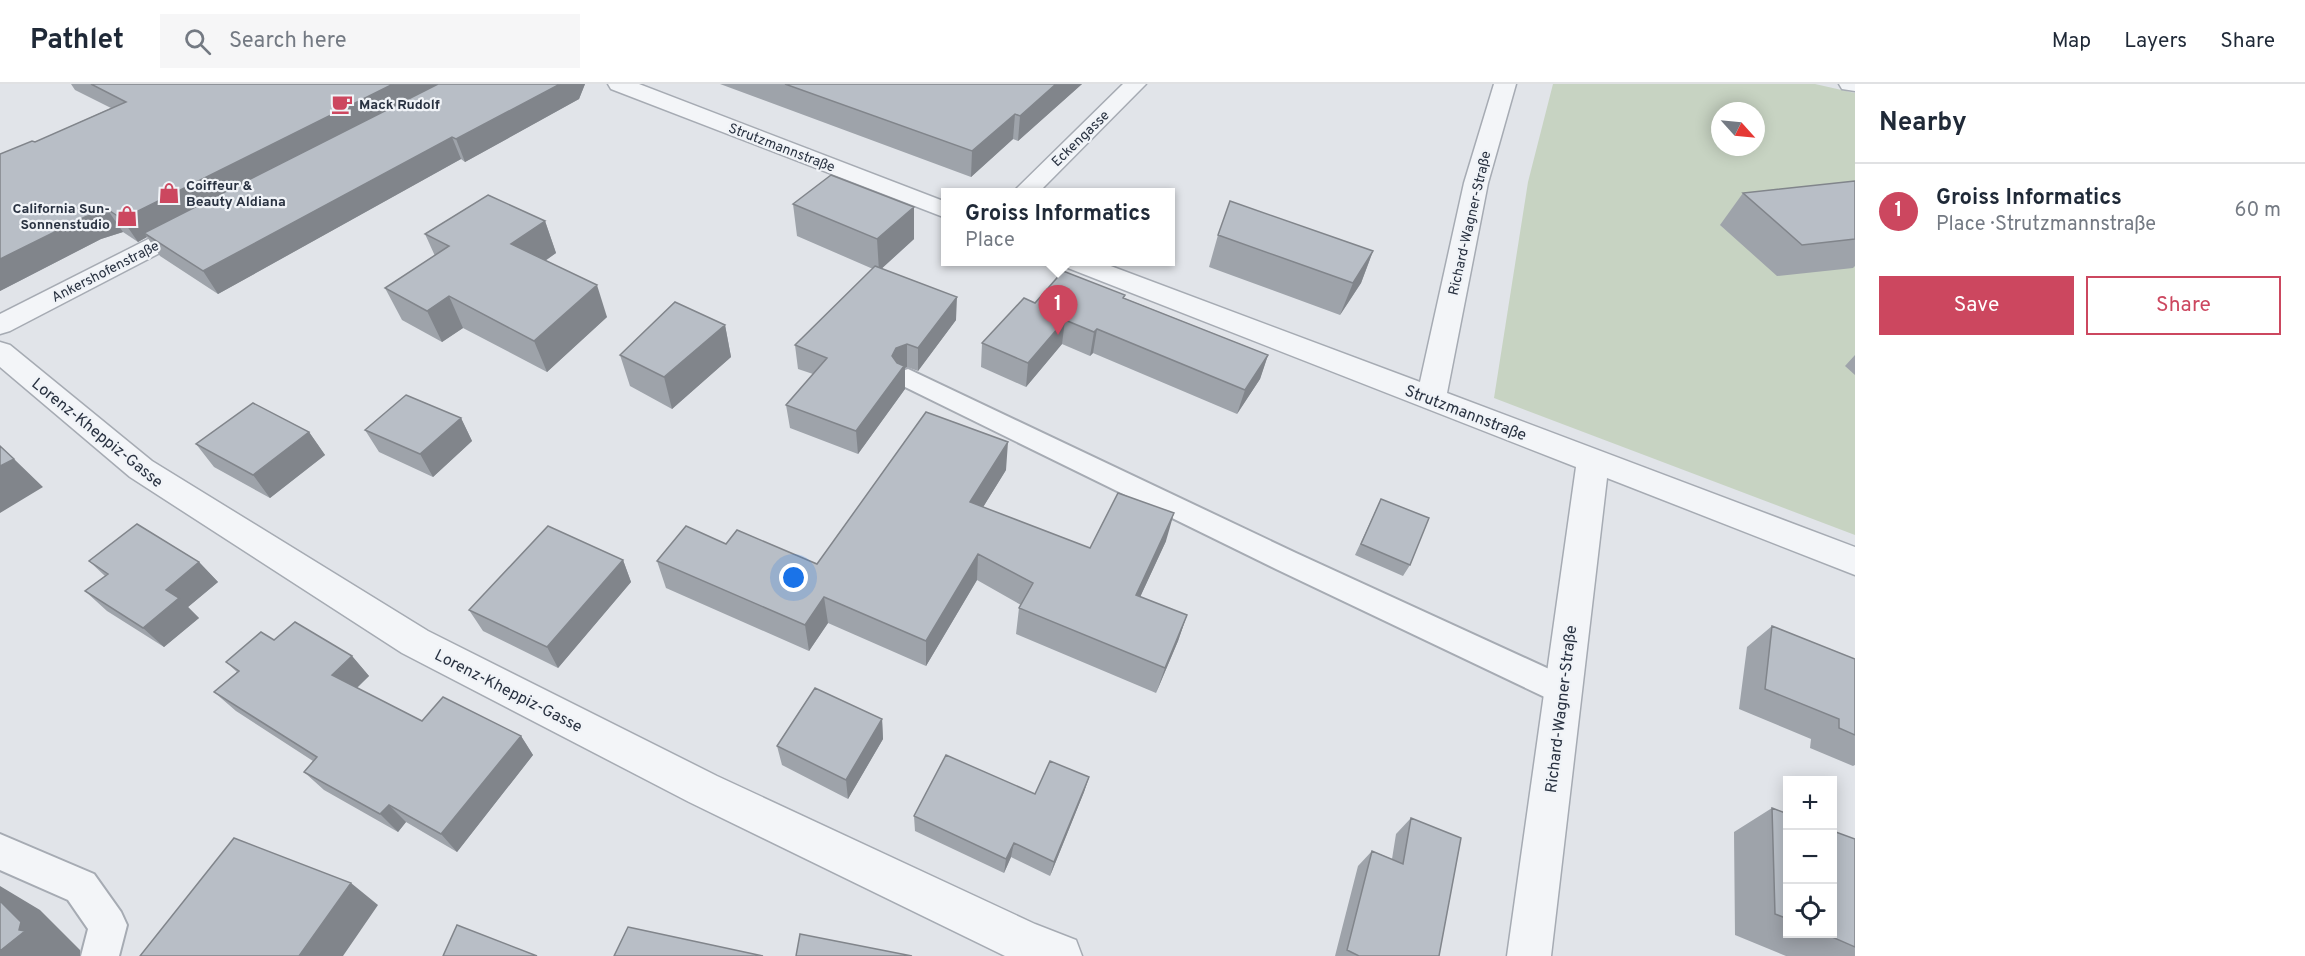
<!DOCTYPE html>
<html lang="en">
<head>
<meta charset="utf-8">
<style>
  body { margin:0; font-family:Overpass,sans-serif; background:#f6f6f7; color:#1f2937 }
  .controls { position:absolute; right:18px; bottom:18px; display:grid; overflow:hidden; border-radius:0px; box-shadow:0 3px 15px #0003 }
  .controls button { width:54px; height:54px; display:grid; place-items:center; padding:0; border:0; border-bottom:2px solid #e0e1e3; background:#fff; color:#1f2937; font:30px sans-serif }
  .compass { position:absolute; left:1711px; top:18px; width:54px; height:54px; border-radius:50%; background:#fff; box-shadow:0 3px 15px #0003; rotate:117deg }
  .you { position:absolute; left:794px; top:494px; width:21px; height:21px; margin:-15px; border:4px solid #fff; border-radius:50%; background:#1a73e8; box-shadow:0 0 0 9px #1a73e833 }
  .badge { display:grid; place-items:center; width:39px; height:39px; border-radius:50%; background:#cc475f; color:#fff; font-size:20px; font-weight:700 }
  .pin { position:absolute; translate:-50% -50px; filter:drop-shadow(0 2px 3px #0008) }
  .pin::after { content:''; position:absolute; top:32px; width:21px; height:18px; background:inherit; clip-path:polygon(0 0,100% 0,50% 100%) }
  .popup { position:absolute; left:941px; top:104px; width:234px; height:78px; box-sizing:border-box; display:grid; place-content:center; border-radius:0px; background:#fff; filter:drop-shadow(0 2px 4px #0005); font-size:20px; white-space:nowrap; color:#747a83 }
  .popup b { font-size:22px; color:#1f2937 }
  .popup::after { content:''; position:absolute; left:50%; top:100%; margin-left:-12px; border:12px solid transparent; border-top-color:#fff }
  .list { margin:0; padding:0; list-style:none }
  h2 { display:flex; justify-content:space-between; align-items:center; height:78px; margin:0; padding:0 24px; font-size:26px }
  h2 small { font-size:20px; font-weight:400; color:#747a83 }
  .list li { display:grid; grid-template-columns:39px 1fr auto; gap:18px; align-items:center; box-sizing:border-box; height:96px; padding:0 24px; border-top:2px solid #e0e1e3 }
  .list b { display:block; font-size:22px; white-space:nowrap }
  .list p { margin:0; font-size:20px; white-space:nowrap; color:#747a83 }
  .list em { font-size:20px; font-style:normal; color:#747a83 }
  .actions { display:flex; gap:12px; padding:18px 24px }
  .actions a { flex:1; padding:14px 0; border:2px solid #cc475f; border-radius:0px; text-align:center; font-size:21px; color:#cc475f }
  .actions .main { background:#cc475f; color:#fff }
  .icon { flex:none; width:33px; height:33px; fill:none; stroke:currentColor; stroke-width:2; stroke-linecap:round; stroke-linejoin:round }
  .map { position:relative; flex:none; width:1855px; height:872px; overflow:hidden }
  header { display:flex; align-items:center; gap:36px; box-sizing:border-box; height:84px; padding:0 30px; background:#fff; border-bottom:2px solid #e0e1e3 }
  header strong { font-size:28px }
  nav { display:flex; gap:33px; margin-inline-start:auto; font-size:21px }
  .search { width:420px; height:54px; background:#f6f6f7; display:flex; align-items:center; gap:15px; box-sizing:border-box; padding:0 21px; border-radius:0px; color:#747a83; font-size:22px }
  main { display:flex }
  aside { flex:1; background:#fff }
  .map>svg:first-child { display:block }
  .green { fill:#c7d3c2; fill-rule:evenodd }
  .lines { fill:none; stroke-linecap:round; stroke-linejoin:round }
  .service-casing { stroke:#a6abb3; stroke-width:4 }
  .minor-casing { stroke:#a6abb3; stroke-width:3 }
  .tertiary-casing { stroke:#a6abb3; stroke-width:3 }
  .service { fill:#f3f5f8; fill-rule:evenodd }
  .minor { fill:#f3f5f8; fill-rule:evenodd }
  .tertiary { fill:#f3f5f8; fill-rule:evenodd }
  .wall { fill:#9ea3aa }
  .shaded-wall { fill:#81858b }
  .building { fill:#b8bec6; stroke:#81858b; stroke-width:1.5 }
  .labels { text-anchor:middle; stroke-width:4.5; stroke-linejoin:round; paint-order:stroke }
  .far-poi-label { font-size:14px; font-weight:bold; fill:#293241; stroke:#f0f3f7; text-anchor:start }
  .far-street-label { font-size:14px; fill:#293241; stroke:#f0f3f7 }
  .street-label { font-size:16px; fill:#293241; stroke:#f0f3f7 }
</style>
</head>
<body>
<header>
<strong>Pathlet</strong>
<div class="search"><svg class="icon" aria-label="search" viewBox="0 0 24 24"><circle cx="10" cy="10" r="6"/><path d="M15 15l6 6"/></svg>Search here</div>
<nav><a>Map</a><a>Layers</a><a>Share</a></nav>
</header>
<main>
<div class="map">
<svg width="1855" height="872" viewBox="0 0 1855 872">
  <rect width="100%" height="100%" fill="#e1e4e9"/>
  <!-- green -->
  <path class="green" d="M1553,0H1815L1855,9V451L1494,314L1528,98ZM1720,27H1756V63H1720Z"/>
  <g class="lines">
    <defs>
      <path id="service" d="M908,285L1296,469L1573,596L1578,606L1573,616L1562,620L1551,616L1276,485L899,300L895,294L899,288Z
        M0,750L94,790L121,828L127,841L119,872H81L88,845L68,816L0,786Z"/>
      <path id="minor" d="M608,0H639L946,118V134L611,5Z
        M1123,0H1146L1038,109H1012Z
        M1494,0H1516L1488,99L1447,309L1855,463V491L1607,394L1551,872H1507L1576,383L1068,184L1064,178H1100L1420,298L1464,99Z
        M1839,0H1855V7L1842,5Z
        M0,258L10,261L152,377L428,547L717,692L1035,840L1076,856L1082,872H1005L689,718L402,569L130,393L0,283Z"/>
      <path id="tertiary" d="M193,134L202,137L206,142L202,147L10,247L0,250V230L184,137Z"/>
    </defs>
    <!-- service casing -->
    <use href="#service" class="service-casing"/>
    <!-- minor casing -->
    <use href="#minor" class="minor-casing"/>
    <!-- tertiary casing -->
    <use href="#tertiary" class="tertiary-casing"/>
    <!-- service -->
    <use href="#service" class="service"/>
    <!-- minor -->
    <use href="#minor" class="minor"/>
    <!-- tertiary -->
    <use href="#tertiary" class="tertiary"/>
  </g>
  <!-- wall -->
  <path class="wall" d="M71,0H585L579,15L465,78L461,75L218,210L160,172L147,153L138,158L123,148L101,155L0,207V70L35,58L111,24L75,6Z
    M720,0H1082L1018,57L1013,55L971,93Z
    M1855,97V182L1853,184L1777,192L1720,141L1743,109Z
    M793,120L914,155L881,185L956,236L918,287L907,283L905,284V305L858,370L790,344L786,321L813,290L798,285L795,261L873,185L797,152Z
    M545,137L556,169L545,177L607,233L547,288L463,244L442,258L402,236L385,204L435,172L425,150Z
    M1218,151L1373,167L1361,199L1340,231L1209,183Z
    M1124,214L1268,271L1260,295L1237,330L1093,269L1090,272L1062,260L1026,303L981,283L982,259L1035,219Z
    M725,241L731,273L672,325L630,302L620,271Z
    M1855,271V291L1845,282Z
    M461,334L472,357L433,393L379,368L365,346Z
    M309,348L325,371L270,414L214,383L196,360Z
    M1006,386L983,423L1090,464L1166,457L1140,513L1187,531L1178,557L1156,609L1016,550L1019,524L1021,521L977,496L926,582L828,539L809,567L666,504L657,477L726,460L817,480Z
    M1381,415L1410,481L1403,492L1355,471Z
    M623,476L631,498L558,584L483,547L469,526Z
    M89,477L199,478L218,498L188,523L199,534L164,563L107,527L85,507L105,492Z
    M1772,542L1855,575V681L1853,682L1810,664L1811,655L1739,625L1747,563Z
    M274,556L352,572L369,592L357,604L422,637L521,652L533,671L457,768L406,738L398,748L324,706L304,688L313,677L236,627L214,608L237,588L226,578Z
    M882,635L883,655L848,715L782,681L777,662Z
    M1089,693L1084,708L1050,792L1011,773L1004,789L915,747L914,732L1035,710Z
    M1772,724L1788,730V849H1833L1855,755V872H1786L1735,851L1734,748Z
    M1411,734L1439,872H1335L1358,782L1372,767L1392,775L1396,750Z"/>
  <!-- shaded-wall -->
  <path class="shaded-wall" d="M393,0H445L144,149L147,153L138,158L122,135Z
    M560,0H585L579,15L465,78L456,55Z
    M1056,0H1082L1018,57L1020,32Z
    M1015,30L1013,55L971,93L972,67Z
    M452,53L461,75L218,210L203,187Z
    M914,123V155L879,187L877,155Z
    M107,125L123,148L101,155L0,207V175L85,133Z
    M545,137L556,169L523,192L511,160Z
    M1373,167L1361,199L1340,231L1353,199Z
    M597,201L607,233L547,288L534,257Z
    M449,212L463,244L442,258L427,227Z
    M957,213L956,236L918,287V264Z
    M1065,236L1062,260L1026,303L1028,279Z
    M725,241L731,273L672,325L664,293Z
    M1097,245L1093,269L1090,272L1094,248Z
    M907,260V283L905,284V305L858,370L856,347L896,264Z
    M1268,271L1260,295L1237,330L1245,306Z
    M461,334L472,357L433,393L420,370Z
    M309,348L325,371L270,414L253,391Z
    M1008,358L1006,386L969,446L970,418Z
    M14,375L43,403L0,429V382Z
    M1174,429L1166,457L1129,537L1136,511Z
    M978,470L977,496L926,582V557Z
    M623,476L631,498L558,584L547,563Z
    M199,478L218,498L188,523L199,534L164,563L143,544L166,506Z
    M824,513L828,539L809,567L805,541Z
    M1187,531L1178,557L1156,609L1165,584Z
    M352,572L369,592L349,611L332,591Z
    M882,635L883,655L848,715L846,696Z
    M521,652L533,671L457,768L441,750Z
    M1089,693L1084,708L1050,792L1054,778Z
    M389,721L406,738L398,748L380,730Z
    M1014,759L1011,773L1004,789L1006,775Z
    M351,799L378,821L343,872H299Z
    M0,802L40,826L80,866V872H0V867L19,846L0,817Z"/>
  <!-- building -->
  <path class="building" d="M91,0H393L122,135L107,125L85,133L0,175V70L32,57L35,58L126,18Z
    M438,0H560L456,55L452,53L203,187L144,149Z
    M785,0H1056L1020,32L1015,30L972,67Z
    M831,91L914,123L877,155L793,120Z
    M1855,97V155L1802,161L1743,109Z
    M488,111L545,137L511,160L597,201L534,257L449,212L427,227L385,204L449,162L425,150Z
    M1230,117L1373,167L1353,199L1218,151Z
    M875,182L957,213L918,264L907,260L896,264L892,272L897,279L904,282L856,347L786,321L827,274L795,261Z
    M1063,187L1125,211L1123,214L1268,271L1245,306L1097,245L1094,248L1065,236L1028,279L982,259L1024,214L1035,219Z
    M675,218L725,241L664,293L620,271Z
    M406,311L461,334L420,370L365,346Z
    M253,319L309,348L253,391L196,360Z
    M926,328L1008,358L970,418L1090,464L1118,409L1174,429L1136,511L1187,531L1165,584L1019,524L1033,499L978,470L926,557L824,513L805,541L657,477L686,442L726,460L737,446L817,480Z
    M0,362L14,375L0,382Z
    M1381,415L1429,434L1410,481L1361,460Z
    M137,440L199,478L166,506L179,514L143,544L85,507L108,490L89,477Z
    M548,442L623,476L547,563L469,526Z
    M295,538L352,572L332,591L422,637L443,613L521,652L441,750L389,721L380,730L304,688L317,673L214,608L239,587L226,578L261,548L274,556Z
    M1772,542L1855,575V651L1839,644V635L1765,605Z
    M815,604L882,635L846,696L777,662Z
    M946,671L1035,710L1050,677L1089,693L1054,778L1014,759L1006,775L914,732Z
    M1772,724L1788,730V835L1775,830Z
    M1411,734L1461,754L1439,872H1359L1347,866L1372,767L1403,780Z
    M1833,747L1855,755V863L1823,849H1833Z
    M234,754L351,799L299,872H140Z
    M0,817L21,838L19,846L25,847L0,867Z
    M457,841L537,872H443Z
    M628,843L763,872H614Z
    M800,850L912,872H796Z"/>
  <!-- icons -->
  <defs>
    <symbol id="cafe-bare" viewBox="-9 -9 18 18"><path d="M-5.5-4.5H6V0H3Q3 3.5 0 3.5H-2.5Q-5.5 3.5-5.5 0ZM3-3.2v2h1.7v-2ZM-6 4.5H4V6H-6Z" fill="#cc475f" stroke="#f0f3f7" stroke-width="2.5" paint-order="stroke"/></symbol>
    <symbol id="shop-bare" viewBox="-9 -9 18 18"><path d="M-5-2.5h2.3a2.7 3.5 0 0 1 5.4 0H5L5.5 6h-11ZM-1.5-2.5h3a1.5 2.3 0 0 0-3 0Z" fill="#cc475f" stroke="#f0f3f7" stroke-width="2.5" paint-order="stroke"/></symbol>
  </defs>
  <g fill-rule="evenodd">
    <use href="#cafe-bare" x="327" y="5" width="30" height="30"/>
    <use href="#shop-bare" x="154" y="94" width="30" height="30"/>
    <use href="#shop-bare" x="112" y="117" width="30" height="30"/>
  </g>
  <g class="labels">
    <!-- far-poi labels -->
    <g class="far-poi-label">
      <text x="359" y="25">Mack Rudolf</text>
      <text x="186" y="106">Coiffeur &amp;<tspan x="186" dy="16">Beauty Aldiana</tspan></text>
      <text x="110" y="129" text-anchor="end">California Sun-<tspan x="110" dy="16">Sonnenstudio</tspan></text>
    </g>
    <!-- far-street labels -->
    <g class="far-street-label">
      <text transform="translate(1080 54) rotate(-44)" y="5">Eckengasse</text>
      <text transform="translate(782 63) rotate(21)" y="5">Strutzmannstraße</text>
      <text transform="translate(1469 139) rotate(-77)" y="5">Richard-Wagner-Straße</text>
      <text transform="translate(105 187) rotate(-27)" y="5">Ankershofenstraße</text>
    </g>
    <!-- street labels -->
    <g class="street-label">
      <text transform="translate(1466 328) rotate(21)" y="6">Strutzmannstraße</text>
      <text transform="translate(98 348) rotate(39)" y="6">Lorenz-Kheppiz-Gasse</text>
      <text transform="translate(509 606) rotate(27)" y="6">Lorenz-Kheppiz-Gasse</text>
      <text transform="translate(1560 625) rotate(-83)" y="6">Richard-Wagner-Straße</text>
    </g>
  </g>
</svg>
<div class="controls">
<button>+</button>
<button>−</button>
<button><svg class="icon" aria-label="locate" viewBox="0 0 24 24"><circle cx="12" cy="12" r="6"/><path d="M12 2v4M12 18v4M2 12h4M18 12h4"/></svg></button>
</div>
<svg class="compass" viewBox="-18 -18 36 36"><path d="M0-13l5 13h-10z" fill="#e53935"/><path d="M0 13l5-13h-10z" fill="#747a83"/></svg>
<div class="you"></div>
<div class="pin badge" style="left:1058px;top:251px">1</div>
<div class="popup"><b>Groiss Informatics</b>Place</div>
</div>
<aside>
<h2>Nearby<small></small></h2>
<ul class="list">
<li><span class="badge">1</span><div><b>Groiss Informatics</b><p>Place · Strutzmannstraße</p></div><em>60 m</em></li>
</ul>
<div class="actions"><a class="main">Save</a><a>Share</a></div>
</aside>
</main>
</body>
</html>
